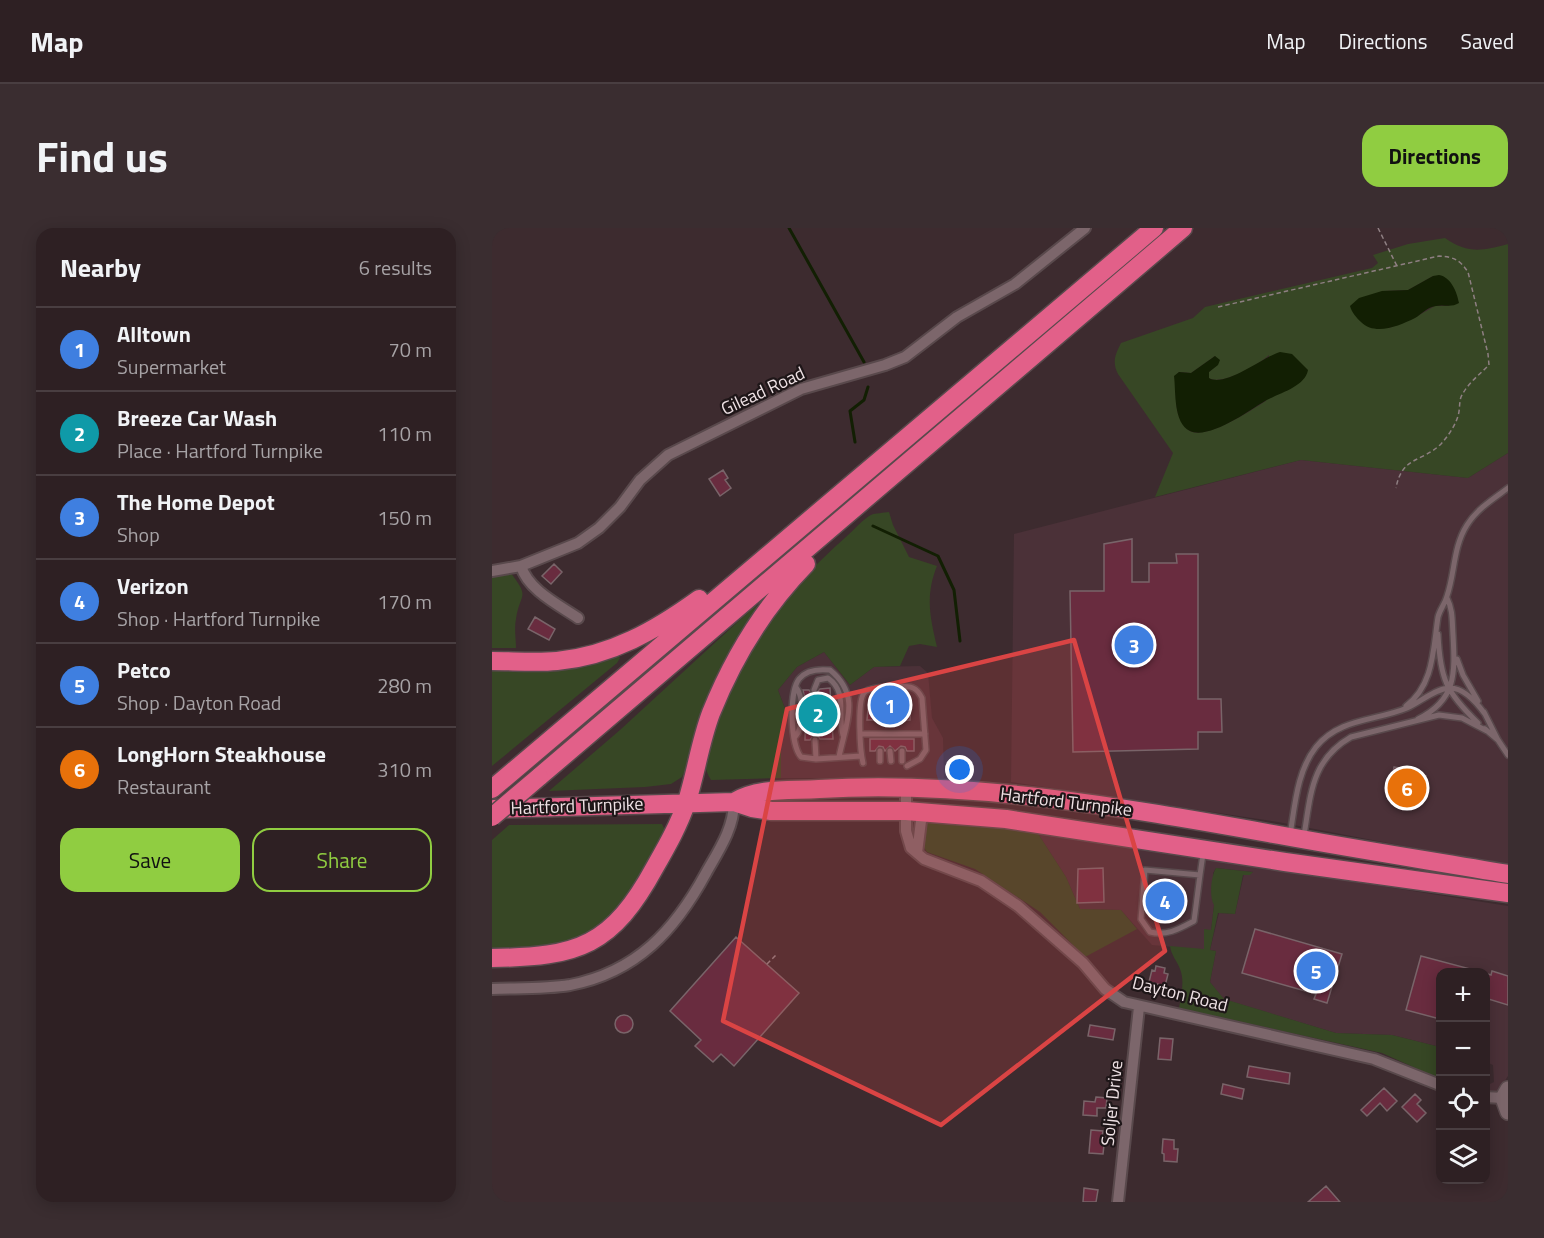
<!DOCTYPE html>
<html lang="en">
<head>
<meta charset="utf-8">
<style>
  body { margin:0; font-family:"Titillium Web",sans-serif; background:#3a2d30; color:#f1f3f6 }
  .controls { position:absolute; right:18px; bottom:18px; display:grid; overflow:hidden; border-radius:12px; box-shadow:0 3px 15px #0003 }
  .controls button { width:54px; height:54px; display:grid; place-items:center; padding:0; border:0; border-bottom:2px solid #493e41; background:#2e2023; color:#f1f3f6; font:30px sans-serif }
  .you { position:absolute; left:468px; top:542px; width:21px; height:21px; margin:-15px; border:4px solid #fff; border-radius:50%; background:#1a73e8; box-shadow:0 0 0 9px #1a73e833 }
  .badge { display:grid; place-items:center; width:39px; height:39px; border-radius:50%; background:#90cd41; color:#fff; font-size:20px; font-weight:700 }
  .pin { position:absolute; translate:-50% -50%; border:3px solid #fff; box-shadow:0 2px 6px #0006 }
  .list { margin:0; padding:0; list-style:none }
  h2 { display:flex; justify-content:space-between; align-items:center; height:78px; margin:0; padding:0 24px; font-size:26px }
  h2 small { font-size:20px; font-weight:400; color:#a7a3a6 }
  .list li { display:grid; grid-template-columns:39px 1fr auto; gap:18px; align-items:center; box-sizing:border-box; height:84px; padding:0 24px; border-top:2px solid #493e41 }
  .list b { display:block; font-size:22px; white-space:nowrap }
  .list p { margin:0; font-size:20px; white-space:nowrap; color:#a7a3a6 }
  .list em { font-size:20px; font-style:normal; color:#a7a3a6 }
  .actions { display:flex; gap:12px; padding:18px 24px }
  .actions a { flex:1; padding:14px 0; border:2px solid #90cd41; border-radius:18px; text-align:center; font-size:21px; color:#90cd41 }
  .actions .main { background:#90cd41; color:#111 }
  .icon { flex:none; width:33px; height:33px; fill:none; stroke:currentColor; stroke-width:2; stroke-linecap:round; stroke-linejoin:round }
  .map { position:relative; flex:none; width:1016px; height:974px; overflow:hidden; border-radius:18px }
  header { display:flex; align-items:center; gap:36px; box-sizing:border-box; height:84px; padding:0 30px; background:#2e2023; border-bottom:2px solid #493e41 }
  header strong { font-size:28px }
  nav { display:flex; gap:33px; margin-inline-start:auto; font-size:21px }
  .intro { display:flex; align-items:center; justify-content:space-between; box-sizing:border-box; height:144px; padding:0 36px }
  h1 { margin:0; font-size:42px }
  .button { padding:15px 27px; border-radius:18px; background:#90cd41; color:#111; font-size:21px; font-weight:700 }
  main { display:flex; gap:36px; padding:0 36px }
  aside { flex:1; background:#2e2023; border-radius:18px; box-shadow:0 3px 15px #0003 }
  .map>svg:first-child { display:block }
  .built { fill:#4b3138 }
  .green { fill:#374725; fill-rule:evenodd }
  .water { fill:#121f03 }
  .lines { fill:none; stroke-linecap:round; stroke-linejoin:round }
  .stream { stroke:#121f03; stroke-width:3 }
  .building { fill:#692c3f; stroke:#796469; stroke-width:1.5 }
  .lane-casing { stroke:#59494c; stroke-width:8 }
  .street-casing { stroke:#59494c; stroke-width:14 }
  .secondary-casing { stroke:#59494c; stroke-width:18 }
  .highway-casing { stroke:#59494c; stroke-width:21 }
  .path { stroke:#8e7f82; stroke-width:1.5; stroke-dasharray:4.5 3; stroke-linecap:butt }
  .lane { stroke:#7c666b; stroke-width:5 }
  .street { stroke:#7c666b; stroke-width:10 }
  .secondary { stroke:#7c666b; stroke-width:15 }
  .highway { stroke:#e26089; stroke-width:18 }
  .highway-bridge-casing { stroke:#59494c; stroke-width:21; stroke-linecap:butt }
  .highway-bridge { stroke:#e26089; stroke-width:18 }
  .marked { fill:#da4444; fill-opacity:0.2; stroke:#da4444; stroke-width:4.5; stroke-linejoin:round }
  .labels { text-anchor:middle; stroke-width:4.5; stroke-linejoin:round; paint-order:stroke }
  .street-label { font-size:18px; fill:#eee1e4; stroke:#1e1618 }
</style>
</head>
<body>
<header>
<strong>Map</strong>
<nav><a>Map</a><a>Directions</a><a>Saved</a></nav>
</header>
<div class="intro"><h1>Find us</h1><a class="button">Directions</a></div>
<main>
<aside>
<h2>Nearby<small>6 results</small></h2>
<ul class="list">
<li><span class="badge" style="background:#3f7fe0">1</span><div><b>Alltown</b><p>Supermarket</p></div><em>70 m</em></li>
<li><span class="badge" style="background:#0f9aa8">2</span><div><b>Breeze Car Wash</b><p>Place · Hartford Turnpike</p></div><em>110 m</em></li>
<li><span class="badge" style="background:#3f7fe0">3</span><div><b>The Home Depot</b><p>Shop</p></div><em>150 m</em></li>
<li><span class="badge" style="background:#3f7fe0">4</span><div><b>Verizon</b><p>Shop · Hartford Turnpike</p></div><em>170 m</em></li>
<li><span class="badge" style="background:#3f7fe0">5</span><div><b>Petco</b><p>Shop · Dayton Road</p></div><em>280 m</em></li>
<li><span class="badge" style="background:#e8710a">6</span><div><b>LongHorn Steakhouse</b><p>Restaurant</p></div><em>310 m</em></li>
</ul>
<div class="actions"><a class="main">Save</a><a>Share</a></div>
</aside>
<div class="map">
<svg width="1016" height="974" viewBox="0 0 1016 974">
  <rect width="100%" height="100%" fill="#3d2b2f"/>
  <!-- built -->
  <path class="built" d="M1016,225V638L786,594L519,554L522,306L809,232L976,250Z
    M332,424L358,457L382,439L428,438L436,445L440,490L451,510L452,550H289V498L294,483L286,462L305,439Z
    M545,604L1016,678V848L1004,866H994V858L1002,854L1001,837L994,834L993,744H948V819L900,807L844,805L731,771L718,754L724,723L718,722L727,685L743,686L752,646L761,644L724,640L721,645L722,677L719,703L712,701V722L660,717L629,682L588,681L574,649Z"/>
  <!-- green -->
  <path class="green" d="M953,10C976,26 990,23 1016,16V225L976,250L809,232L663,269L681,225L626,146C620,134 623,127 629,115L701,90L713,79L880,40L886,35L881,27L916,16ZM941,48L957,78H943L922,90L897,100L890,63L916,62ZM777,127L774,173C758,183 719,209 700,204C694,202 688,192 686,186C683,174 684,160 683,148L687,144L699,145L723,128L725,137L717,144V150C730,158 766,137 777,127Z
    M397,284L401,297L417,329L445,338C433,368 438,389 445,419L428,416L417,418L408,438L382,439L358,457L332,424L305,439L286,462L294,483L289,498V550L219,552C207,533 216,520 222,500C248,418 291,365 355,308C362,302 371,291 379,287C383,285 392,285 397,284Z
    M18,344C39,371 28,364 24,391C22,400 24,411 24,420H0V347Z
    M264,377L267,382L190,549L179,556L153,559L57,563L128,502Z
    M126,427L128,430L125,435L0,538V438Z
    M438,591L545,604L574,649L588,681L629,682L645,701L593,729L548,684L483,641L435,624C427,614 429,600 438,591Z
    M170,596L173,602V605C146,653 127,700 69,718C49,724 21,723 0,726V612L17,597Z
    M724,640L761,644L758,647H751L743,686L726,685L718,722L724,723L718,754L732,771L844,805L900,807L948,819V851L890,825L687,780C689,768 693,753 688,741C685,733 679,727 678,718L712,721V701L719,702L722,677C717,669 719,648 724,640Z"/>
  <!-- water -->
  <path class="water" d="M947,47C959,49 965,64 967,75C959,80 952,76 944,78C935,79 930,86 923,90C907,98 883,108 869,94C864,89 860,85 858,78L867,70L890,63L916,62L941,48Z
    M788,124L800,126L816,142C813,159 787,165 773,173C758,182 717,212 698,203C681,195 684,163 682,148L687,144L699,145L723,128L728,132L726,137L717,144V150C733,160 771,129 788,124Z"/>
  <g class="lines">
    <!-- stream -->
    <path class="stream" d="M297,0L372,134
      M363,214L358,183L372,172L376,159
      M381,298L446,328L462,362L468,413"/>
  </g>
  <!-- building -->
  <path class="building" d="M231,242L236,250L233,252L239,260L228,268L217,251Z
    M640,311V354H657V335H685L684,326H706V471H729L730,504H706V521L581,524L578,363H612V316Z
    M62,336L70,344L59,356L50,348Z
    M43,389L63,401L57,412L36,401Z
    M338,460L341,511H328L326,508L322,507L318,512H313L314,477L311,462H317L319,465L322,467L328,461Z
    M377,470H419L418,492L394,493V492H375Z
    M378,511H422V523H415L413,519L409,518L403,523L398,518L393,523L391,519L387,518L383,523H378Z
    M902,539L925,543L924,547L934,548L929,576L896,571Z
    M611,640L612,674L585,675L586,641Z
    M662,659L685,661L682,690L660,688Z
    M763,701L850,726L835,775L822,771L824,766L750,745Z
    M244,709L307,765L242,838L229,826L221,834L203,818L209,812L178,783Z
    M929,728L982,742V744H948V791L914,782Z
    M664,738L673,740L672,745L676,746L673,758L657,754L660,742L663,743Z
    M1000,743L1016,748V777L993,770V745L999,747Z
    M123 796a9 9 0 1 1 18 0a9 9 0 1 1-18 0Z
    M598,797L623,801L621,812L596,808Z
    M668,810L681,811L679,832L666,831Z
    M757,838L798,845L797,856L755,849Z
    M731,856L752,861L750,871L729,866Z
    M892,860L905,873L895,883L888,875L875,888L869,882Z
    M923,866L929,872L925,876L934,885L925,894L910,879Z
    M604,869L615,870L614,880H605V888L591,887L592,873L603,874Z
    M599,902L611,903L610,908H613L611,926L597,925Z
    M671,911L682,912V921H686L685,934L672,933V926L670,925Z
    M834,958L848,974H816Z
    M592,960L606,962L604,974H591Z"/>
  <g class="lines">
    <defs>
      <path id="lane" d="M946,406C948,451 954,464 986,495
        M965,431L971,447L986,473
        M322,462L326,452L336,450C356,464 345,486 351,507
        M914,478C942,457 941,421 946,389C948,381 953,376 955,368C963,345 961,319 975,297C985,281 1001,271 1016,260
        M992,484L1006,512L1016,527
        M926,491C965,472 963,444 961,407C960,393 961,382 955,370
        M993,501L1006,512
        M369,506H433
        M303,509C312,500 312,469 304,459
        M323,512L324,531
        M398,523L399,533
        M347,529C353,497 370,468 338,442C328,441 314,442 307,451C297,464 298,516 309,529L324,531L369,528
        M388,533V523
        M410,533V523
        M371,535C368,523 365,474 372,465C377,458 413,457 421,460C426,462 428,466 430,470L434,522L428,531L415,538
        M798,607C803,577 805,543 824,519C847,490 884,493 915,480C928,474 943,461 957,460C972,459 985,475 993,486
        M812,607C819,566 819,532 859,509L947,487L970,490L995,503
        M708,647L702,693C687,701 675,708 658,704L649,691L653,642L708,647L711,626"/>
      <path id="street" d="M29,338C36,362 67,377 86,390
        M0,343L29,338L86,315L107,300L128,279L148,252L176,227L309,161L393,137L413,129L465,89L523,56L593,0
        M414,559V603L419,620L432,631L489,653L526,678L591,735L613,761L632,774L882,831L948,857
        M425,625L429,593L435,584
        M0,761C26,760 53,761 78,757C145,744 183,702 214,645C227,622 242,600 242,574
        M993,869L1011,870
        M626,974L647,779"/>
      <path id="secondary" d="M1016,861L1011,870L1016,884"/>
      <path id="highway" d="M0,433C21,433 44,435 65,433C119,428 164,402 207,371
        M47,549L691,0
        M0,561L662,0
        M242,574C267,559 299,563 327,561C482,552 635,580 787,607C863,621 940,633 1016,646
        M2,581L242,574L260,580L279,583H414L514,591L793,634L1016,665
        M0,730C87,729 120,718 163,639C175,618 187,597 195,573C204,545 208,514 219,485C241,430 272,379 314,336"/>
    </defs>
    <!-- lane casing -->
    <use href="#lane" class="lane-casing"/>
    <!-- street casing -->
    <use href="#street" class="street-casing"/>
    <!-- secondary casing -->
    <use href="#secondary" class="secondary-casing"/>
    <!-- highway casing -->
    <use href="#highway" class="highway-casing"/>
    <!-- path -->
    <path class="path" d="M886,0L905,38
      M726,79L947,28C962,29 968,32 976,44L996,126L997,137C987,147 975,156 969,169C967,175 968,182 966,188C963,198 956,208 949,216C929,235 910,228 904,260
      M275,736L285,726"/>
    <!-- lane -->
    <use href="#lane" class="lane"/>
    <!-- street -->
    <use href="#street" class="street"/>
    <!-- secondary -->
    <use href="#secondary" class="secondary"/>
    <!-- highway -->
    <use href="#highway" class="highway"/>
    <defs>
      <path id="highway-bridge" d="M0,589L47,549"/>
    </defs>
    <!-- highway-bridge casing -->
    <use href="#highway-bridge" class="highway-bridge-casing"/>
    <!-- highway-bridge -->
    <use href="#highway-bridge" class="highway-bridge"/>
  </g>
  <!-- marked area -->
  <path class="marked" d="M582,412L673,723L449,897L231,793L295,481Z"/>
  <g class="labels">
    <!-- street labels -->
    <g class="street-label">
      <text transform="translate(271 163) rotate(-25)" y="6">Gilead Road</text>
      <text transform="translate(574 574) rotate(7)" y="6">Hartford Turnpike</text>
      <text transform="translate(85 578) rotate(-2)" y="6">Hartford Turnpike</text>
      <text transform="translate(688 766) rotate(14)" y="6">Dayton Road</text>
      <text transform="translate(620 875) rotate(-84)" y="6">Soljer Drive</text>
    </g>
  </g>
</svg>
<div class="controls">
<button>+</button>
<button>−</button>
<button><svg class="icon" aria-label="locate" viewBox="0 0 24 24"><circle cx="12" cy="12" r="6"/><path d="M12 2v4M12 18v4M2 12h4M18 12h4"/></svg></button>
<button><svg class="icon" aria-label="layers" viewBox="0 0 24 24"><path d="M12 4l9 5-9 5-9-5zM3 14l9 5 9-5"/></svg></button>
</div>
<div class="you"></div>
<div class="pin badge" style="left:398px;top:477px;background:#3f7fe0">1</div>
<div class="pin badge" style="left:326px;top:486px;background:#0f9aa8">2</div>
<div class="pin badge" style="left:642px;top:417px;background:#3f7fe0">3</div>
<div class="pin badge" style="left:673px;top:673px;background:#3f7fe0">4</div>
<div class="pin badge" style="left:824px;top:743px;background:#3f7fe0">5</div>
<div class="pin badge" style="left:915px;top:560px;background:#e8710a">6</div>
</div>
</main>
</body>
</html>
